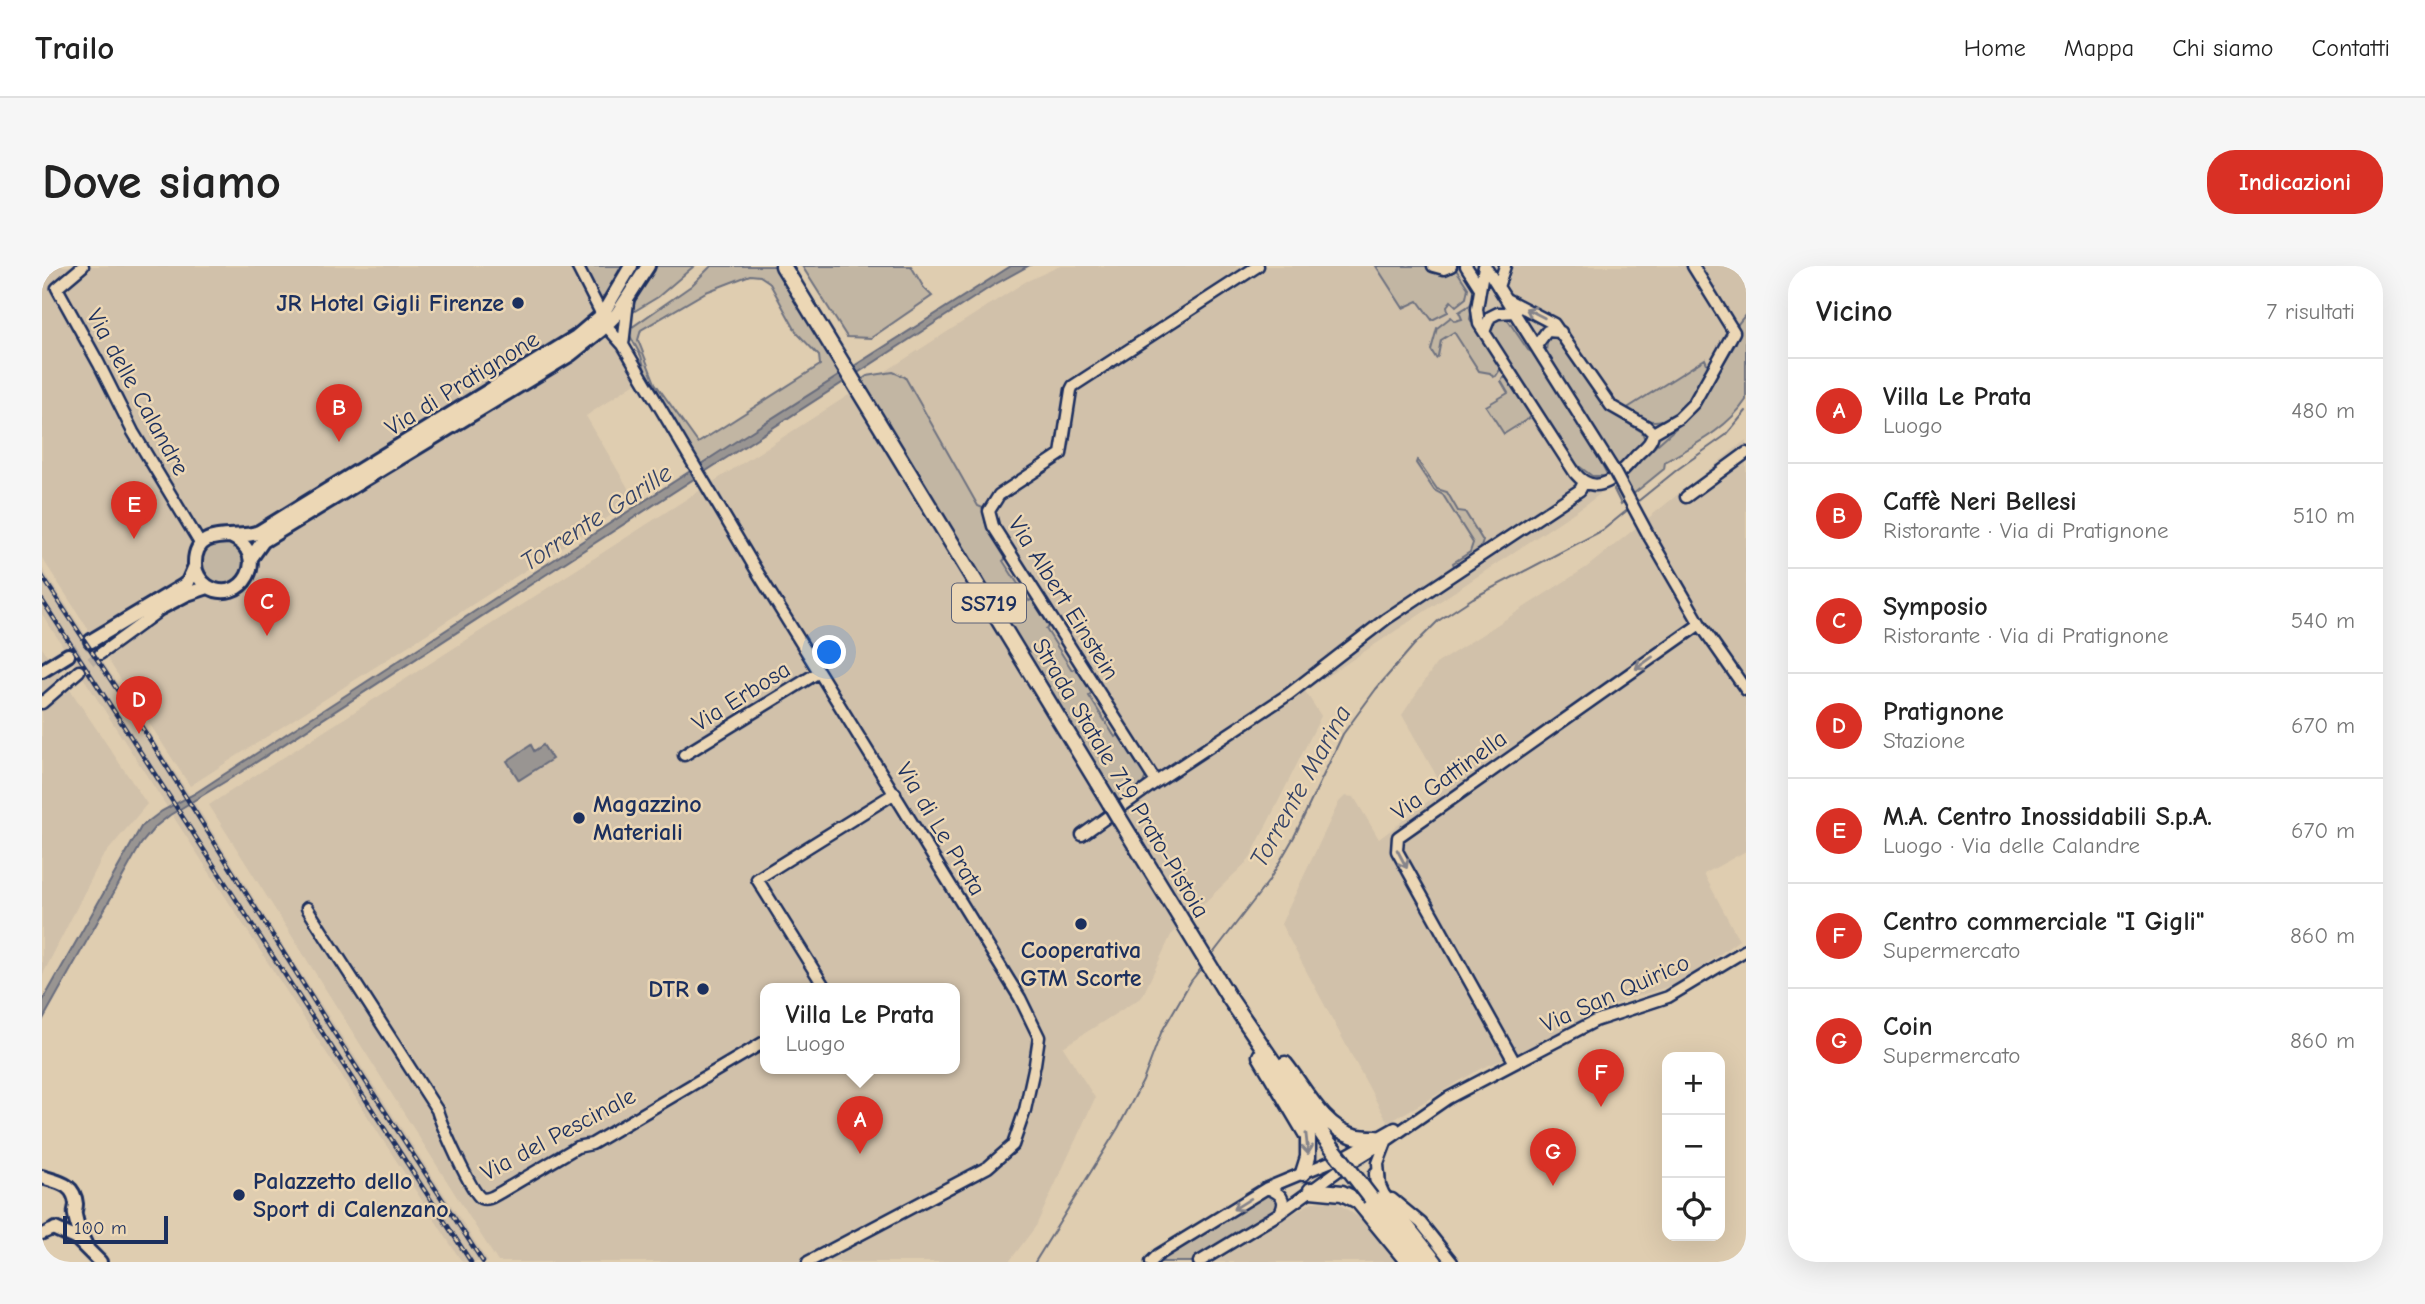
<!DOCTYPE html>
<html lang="it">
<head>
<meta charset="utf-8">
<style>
  body { margin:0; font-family:"Comic Neue",sans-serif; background:#f6f6f6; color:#222 }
  .controls { position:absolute; right:21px; bottom:21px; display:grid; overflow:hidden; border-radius:14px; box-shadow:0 7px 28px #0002 }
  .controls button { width:63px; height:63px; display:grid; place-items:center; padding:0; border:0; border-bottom:2px solid #e0e0e0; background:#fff; color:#222; font:35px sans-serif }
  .scale { position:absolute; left:21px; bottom:18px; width:105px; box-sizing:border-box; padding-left:7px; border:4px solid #1b2f5e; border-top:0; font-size:19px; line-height:24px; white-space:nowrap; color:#1b2f5e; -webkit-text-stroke:5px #ecd7b5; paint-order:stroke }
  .you { position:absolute; left:788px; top:387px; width:24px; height:24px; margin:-18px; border:5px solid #fff; border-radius:50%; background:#1a73e8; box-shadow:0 0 0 10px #1a73e833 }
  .badge { display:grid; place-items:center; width:46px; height:46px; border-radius:50%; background:#d93025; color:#fff; font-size:23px; font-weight:700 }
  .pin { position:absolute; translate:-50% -58px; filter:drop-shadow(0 2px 4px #0008) }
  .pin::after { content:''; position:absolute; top:37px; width:24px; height:21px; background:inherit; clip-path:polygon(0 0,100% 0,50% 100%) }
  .popup { position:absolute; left:718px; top:717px; width:200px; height:91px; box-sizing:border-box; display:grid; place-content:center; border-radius:14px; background:#fff; filter:drop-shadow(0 2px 5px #0005); font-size:23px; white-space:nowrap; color:#767676 }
  .popup b { font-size:26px; color:#222 }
  .popup::after { content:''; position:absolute; left:50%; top:100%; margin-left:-14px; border:14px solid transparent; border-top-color:#fff }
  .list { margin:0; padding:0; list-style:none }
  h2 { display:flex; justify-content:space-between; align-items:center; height:91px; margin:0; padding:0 28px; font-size:30px }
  h2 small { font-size:23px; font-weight:400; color:#767676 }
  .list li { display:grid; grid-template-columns:46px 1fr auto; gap:21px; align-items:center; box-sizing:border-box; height:105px; padding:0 28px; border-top:2px solid #e0e0e0 }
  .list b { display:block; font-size:26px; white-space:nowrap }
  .list p { margin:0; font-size:23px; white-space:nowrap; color:#767676 }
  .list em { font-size:23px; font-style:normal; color:#767676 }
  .icon { flex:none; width:38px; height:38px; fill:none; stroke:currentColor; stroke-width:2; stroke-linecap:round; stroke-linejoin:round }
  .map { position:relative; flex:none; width:1704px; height:996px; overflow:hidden; border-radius:28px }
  header { display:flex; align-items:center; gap:42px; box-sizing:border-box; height:98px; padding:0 35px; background:#fff; border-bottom:2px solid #e0e0e0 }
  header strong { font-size:33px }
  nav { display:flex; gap:38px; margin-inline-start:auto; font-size:24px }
  .intro { display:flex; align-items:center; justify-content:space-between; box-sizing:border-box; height:168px; padding:0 42px }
  h1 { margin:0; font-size:49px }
  .button { padding:18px 32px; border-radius:28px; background:#d93025; color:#fff; font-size:24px; font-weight:700 }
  main { display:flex; gap:42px; padding:0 42px }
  aside { flex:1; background:#fff; border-radius:28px; box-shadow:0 7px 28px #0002 }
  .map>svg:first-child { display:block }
  .built { fill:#d1c1aa; fill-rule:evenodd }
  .green { fill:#c2b6a3; stroke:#6e7280; stroke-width:2; fill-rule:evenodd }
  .water { fill:#999592; stroke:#676c7d; stroke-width:2 }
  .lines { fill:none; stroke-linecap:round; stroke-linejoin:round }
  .stream { stroke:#676c7d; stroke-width:2 }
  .minor-tunnel { stroke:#b8ada0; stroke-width:10; stroke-dasharray:10 5; stroke-linecap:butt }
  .major-tunnel { stroke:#b8ada0; stroke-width:12; stroke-dasharray:12 6; stroke-linecap:butt }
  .minor-casing { stroke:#1b2f5e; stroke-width:15 }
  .major-casing { stroke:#1b2f5e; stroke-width:18 }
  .highway-casing { stroke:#1b2f5e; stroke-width:19 }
  .minor { stroke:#ecd7b5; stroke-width:10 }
  .major { stroke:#ecd7b5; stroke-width:12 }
  .highway { stroke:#ecd7b5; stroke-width:14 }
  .rail-casing { stroke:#1b2f5e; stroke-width:4.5 }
  .rail { stroke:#ecd7b5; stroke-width:2; stroke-dasharray:5; stroke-linecap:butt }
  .minor-bridge-casing { stroke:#1b2f5e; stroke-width:15; stroke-linecap:butt }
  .highway-bridge-casing { stroke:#1b2f5e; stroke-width:19; stroke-linecap:butt }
  .minor-bridge { stroke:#ecd7b5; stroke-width:10 }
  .highway-bridge { stroke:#ecd7b5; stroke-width:14 }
  .oneway { stroke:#84838a }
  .poi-dot { fill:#1b2f5e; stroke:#ecd7b5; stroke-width:2.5 }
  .labels { text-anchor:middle; stroke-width:5; stroke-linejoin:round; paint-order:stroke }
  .shield { fill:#ecd7b5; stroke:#5a6178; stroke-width:2 }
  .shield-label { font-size:23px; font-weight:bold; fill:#1b2f5e }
  .poi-label { font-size:24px; font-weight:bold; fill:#1b2f5e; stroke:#ecd7b5; text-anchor:end }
  .street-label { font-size:24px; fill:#1b2f5e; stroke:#ecd7b5 }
  .water-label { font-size:26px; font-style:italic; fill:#344368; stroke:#ecd7b5 }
</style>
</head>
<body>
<header>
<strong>Trailo</strong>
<nav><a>Home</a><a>Mappa</a><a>Chi siamo</a><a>Contatti</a></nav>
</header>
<div class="intro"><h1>Dove siamo</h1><a class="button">Indicazioni</a></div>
<main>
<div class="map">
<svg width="1704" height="996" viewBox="0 0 1704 996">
  <rect width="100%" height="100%" fill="#dfcdb0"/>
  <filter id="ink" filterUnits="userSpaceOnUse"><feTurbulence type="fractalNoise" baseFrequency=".0143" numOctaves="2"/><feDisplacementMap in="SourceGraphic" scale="14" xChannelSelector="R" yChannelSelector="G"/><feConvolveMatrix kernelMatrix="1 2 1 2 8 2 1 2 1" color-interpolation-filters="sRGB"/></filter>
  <g filter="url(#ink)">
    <!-- built -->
    <path class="built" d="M0,0H543L605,109L544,150L593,234L148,520L0,292Z
      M1018,0H1704V61L1658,142L1603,193L1546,237L1263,425L1279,450L1207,594L1129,669L1100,731L1021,781L1053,832L994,960L967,996H456L167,539L983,16ZM724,722H912V802H724Z
      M1704,174V585L1662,608L1697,674L1639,717L1582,734L1482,785L1440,802L1346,857L1239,658L1297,536L1303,530L1312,531L1337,573L1402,523L1360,449L1394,398L1545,301Z
      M0,302L149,531L245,686L446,996H420L0,348Z
      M0,382L105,538L60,592L0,710Z
      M1270,936H1294L1319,953L1355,996H1173Z"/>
    <!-- green -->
    <path class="green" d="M538,0H582L561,39H560Z
      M611,0H652L616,31L591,46L594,28Z
      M669,0H734L802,108L658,199L606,115L599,90L587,68L589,62L649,20ZM708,9L718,10L727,16L755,67L777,90L778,99L656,177L613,117L596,74L599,64L664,26Z
      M760,0H869L882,22L890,30L829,72L805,71Z
      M1334,0H1386L1391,6L1400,8L1413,2L1426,22L1424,32L1414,40L1409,35L1405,40L1406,46L1390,54L1376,35L1361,42Z
      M1432,32L1428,53L1459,102L1454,110L1451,111L1448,107L1437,105L1412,66L1399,74L1396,90L1394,92L1389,84L1395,62L1409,51L1413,55L1420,53L1417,46L1428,39Z
      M1704,48V134C1685,163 1652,179 1623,196L1622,203L1579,238L1572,224L1599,193L1653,145L1694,77L1696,66L1695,59Z
      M1456,51L1464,52L1467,56L1486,84L1494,88L1540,160L1566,210H1550L1534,198L1451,71L1448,60Z
      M1510,69L1516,70L1520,75L1561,139L1568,146L1600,166L1603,174L1576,204L1504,87L1505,76Z
      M1663,93L1666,100C1655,123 1636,162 1604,154C1597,153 1590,147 1584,143Z
      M851,106L863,111L936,240L943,243V256L965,291L961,295L987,335L992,333L1009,359L1004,363L1030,404L1035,401L1052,426L1047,430L1073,471L1079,468L1102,504L1104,510L1100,520L1076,538L819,114L825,110Z
      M1461,112H1465L1489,151L1462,168L1444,140L1466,127L1459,115Z
      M1375,194L1395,223L1405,226L1416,245L1423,246L1441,275L1438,284L1416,299L1412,300L1411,297L1428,286L1431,277L1401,229L1392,224L1374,197Z
      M159 297a21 21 0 1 1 42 0a21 21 0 1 1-42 0Z
      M1226,926L1238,932L1235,945L1152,996H1112Z"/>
    <!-- water -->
    <path class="water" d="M969,0H986L950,20L199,506L128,549L113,561L99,578L0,755V736L99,561L120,545L152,528L699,172Z
      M489,479L492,485L501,479L510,493L477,514L465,495Z"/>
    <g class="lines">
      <!-- stream -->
      <path class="stream" d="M1595,236L1636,203L1684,169L1704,145
        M1169,690L1226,616L1252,571L1301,468L1334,423L1372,379L1396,355L1431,332L1561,264L1588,242
        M993,996L1076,862L1101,815L1119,767L1149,715L1161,700"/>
      <!-- minor-tunnel -->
      <path class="minor-tunnel" d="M37,405L58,388"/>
      <!-- major-tunnel -->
      <path class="major-tunnel" d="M26,389L49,375"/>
      <defs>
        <path id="minor" d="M41,0L15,22L57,98L91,166L159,279
          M535,0L560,49
          M1391,0L1402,3L1409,0
          M1424,0L1438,22
          M1442,0L1435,43L1437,58L1533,207C1556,235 1579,207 1595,189C1602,182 1610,177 1611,167L1604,160L1569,140L1512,58L1464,33
          M1443,0L1571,203
          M1456,21L1463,0
          M564,60L581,79L716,307L978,732L997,771L993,798L983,844L971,879L946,901L766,996
          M1442,66L1448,51L1456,47L1473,46
          M581,79L586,35
          M1494,80L1505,65L1519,66
          M1611,167L1637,152L1652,137L1692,66L1651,0
          M1644,231L1704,187
          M1608,272L1658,358L1704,424
          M58,388L114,347
          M0,437L37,405
          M642,489L777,406
          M1114,516L951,260L947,245L957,229L1019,188L1029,124L1031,120L1216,0
          M1040,569L1114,516L1247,428L1344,353L1538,224L1542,216
          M265,642L395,844C399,858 429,926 439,932C446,935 453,929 459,926L535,881L550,878L724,775
          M783,722L715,613L853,527
          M1473,797L1355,585L1356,571L1658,358
          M1305,889L1353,862
          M1310,896L1344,875L1406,832L1553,755L1626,731L1704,684
          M1337,911L1336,897L1344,876
          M1225,922C1238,927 1246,933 1238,947
          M1350,933L1379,957L1410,996
          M0,968L9,964
          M1109,996L1116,989L1225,922L1290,895
          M1157,996L1238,947L1297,904"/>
        <path id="major" d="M188,270C231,288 199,342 165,320C158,315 153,306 153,298C152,258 196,276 217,266L534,71L560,49L589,0
          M209,292L221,275L529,88L559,64L575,48L606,0
          M105,349L145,328L166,321
          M49,375L141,320L146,316L153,300
          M0,405L26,389
          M0,911C15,916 32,917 34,938C34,943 32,944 33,949C35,961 40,972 45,982
          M13,963L35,973L58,996"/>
        <path id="highway" d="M741,0L1068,537
          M1077,552L1186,730L1283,872
          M1218,790L1266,871V891L1261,907
          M1243,798C1263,823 1280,861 1312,870C1319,872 1327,872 1334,872
          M1335,908L1336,920L1340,929L1393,996
          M1269,924L1300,927L1316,935L1366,996
          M1329,932L1379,996"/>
      </defs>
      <!-- minor casing -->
      <use href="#minor" class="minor-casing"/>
      <!-- major casing -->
      <use href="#major" class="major-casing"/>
      <!-- highway casing -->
      <use href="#highway" class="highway-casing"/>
      <!-- minor -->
      <use href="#minor" class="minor"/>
      <!-- major -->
      <use href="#major" class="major"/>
      <!-- highway -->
      <use href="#highway" class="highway"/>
      <defs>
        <path id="rail" d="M0,310L103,466L287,759L441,996
          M0,334L429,996"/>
      </defs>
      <!-- rail casing -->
      <use href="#rail" class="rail-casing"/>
      <!-- rail -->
      <use href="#rail" class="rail"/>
      <defs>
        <path id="minor-bridge" d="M1571,203L1608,272"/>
        <path id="highway-bridge" d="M1068,537L1077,552
          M1283,872L1329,932"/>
      </defs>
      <!-- minor-bridge casing -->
      <use href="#minor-bridge" class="minor-bridge-casing"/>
      <!-- highway-bridge casing -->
      <use href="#highway-bridge" class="highway-bridge-casing"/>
      <!-- minor-bridge -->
      <use href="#minor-bridge" class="minor-bridge"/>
      <!-- highway-bridge -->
      <use href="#highway-bridge" class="highway-bridge"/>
    </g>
    <!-- one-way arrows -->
    <defs><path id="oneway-shaft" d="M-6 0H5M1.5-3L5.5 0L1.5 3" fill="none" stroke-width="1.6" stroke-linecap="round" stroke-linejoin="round" transform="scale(1.75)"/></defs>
    <g class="oneway">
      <use href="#oneway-shaft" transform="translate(1493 47) rotate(-153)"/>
      <use href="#oneway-shaft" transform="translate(1602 397) rotate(145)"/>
      <use href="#oneway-shaft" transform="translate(1360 593) rotate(62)"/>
      <use href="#oneway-shaft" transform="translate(1265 878) rotate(84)"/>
      <use href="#oneway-shaft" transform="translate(1200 938) rotate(148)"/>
    </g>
  </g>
  <!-- markers -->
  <g class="poi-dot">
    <circle cx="476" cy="37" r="7"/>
    <circle cx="537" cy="552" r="7"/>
    <circle cx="1039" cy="658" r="7"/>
    <circle cx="661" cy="723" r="7"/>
    <circle cx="197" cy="929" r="7"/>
  </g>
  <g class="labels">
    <!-- shield labels -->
    <rect class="shield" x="910" y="317.5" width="74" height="39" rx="5"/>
    <g class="shield-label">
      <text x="947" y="345">SS719</text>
    </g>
    <!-- poi labels -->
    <g class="poi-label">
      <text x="462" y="45">JR Hotel Gigli Firenze</text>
      <text x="551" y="546" text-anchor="start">Magazzino<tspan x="551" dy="28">Materiali</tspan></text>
      <text x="1039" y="692" text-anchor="middle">Cooperativa<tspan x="1039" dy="28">GTM Scorte</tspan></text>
      <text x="647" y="731">DTR</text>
      <text x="211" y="923" text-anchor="start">Palazzetto dello<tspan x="211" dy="28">Sport di Calenzano</tspan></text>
    </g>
    <!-- street labels -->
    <g class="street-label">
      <text transform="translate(420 117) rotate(-32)" y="8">Via di Pratignone</text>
      <text transform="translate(96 126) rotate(61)" y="8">Via delle Calandre</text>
      <text transform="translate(1022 332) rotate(58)" y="8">Via Albert Einstein</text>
      <text transform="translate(699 430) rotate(-32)" y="8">Via Erbosa</text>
      <text transform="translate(1407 509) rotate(-36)" y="8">Via Gattinella</text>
      <text transform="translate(1079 512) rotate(59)" y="8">Strada Statale 719 Prato-Pistoia</text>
      <text transform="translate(899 563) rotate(59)" y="8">Via di Le Prata</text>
      <text transform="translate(1573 727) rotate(-24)" y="8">Via San Quirico</text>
      <text transform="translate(516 868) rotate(-28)" y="8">Via del Pescinale</text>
    </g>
    <!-- water labels -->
    <g class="water-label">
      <text transform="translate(554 251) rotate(-33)" y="9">Torrente Garille</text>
      <text transform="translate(1258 520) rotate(-61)" y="9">Torrente Marina</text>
    </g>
  </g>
</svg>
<div class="controls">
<button>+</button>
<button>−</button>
<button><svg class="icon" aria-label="locate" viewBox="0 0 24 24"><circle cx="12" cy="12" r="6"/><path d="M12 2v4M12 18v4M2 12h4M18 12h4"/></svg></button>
</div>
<div class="scale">100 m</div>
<div class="you"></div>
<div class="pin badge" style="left:818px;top:888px">A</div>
<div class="popup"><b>Villa Le Prata</b>Luogo</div>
<div class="pin badge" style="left:297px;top:176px">B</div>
<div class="pin badge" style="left:225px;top:370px">C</div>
<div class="pin badge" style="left:97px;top:468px">D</div>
<div class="pin badge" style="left:92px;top:273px">E</div>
<div class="pin badge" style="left:1559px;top:841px">F</div>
<div class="pin badge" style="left:1511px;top:920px">G</div>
</div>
<aside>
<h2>Vicino<small>7 risultati</small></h2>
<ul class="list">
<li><span class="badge">A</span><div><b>Villa Le Prata</b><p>Luogo</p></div><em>480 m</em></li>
<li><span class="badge">B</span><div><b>Caffè Neri Bellesi</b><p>Ristorante · Via di Pratignone</p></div><em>510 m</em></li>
<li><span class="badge">C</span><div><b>Symposio</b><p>Ristorante · Via di Pratignone</p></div><em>540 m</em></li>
<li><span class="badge">D</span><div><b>Pratignone</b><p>Stazione</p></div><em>670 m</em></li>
<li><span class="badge">E</span><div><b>M.A. Centro Inossidabili S.p.A.</b><p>Luogo · Via delle Calandre</p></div><em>670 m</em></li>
<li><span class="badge">F</span><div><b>Centro commerciale &quot;I Gigli&quot;</b><p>Supermercato</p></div><em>860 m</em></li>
<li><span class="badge">G</span><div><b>Coin</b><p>Supermercato</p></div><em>860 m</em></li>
</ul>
</aside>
</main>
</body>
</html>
